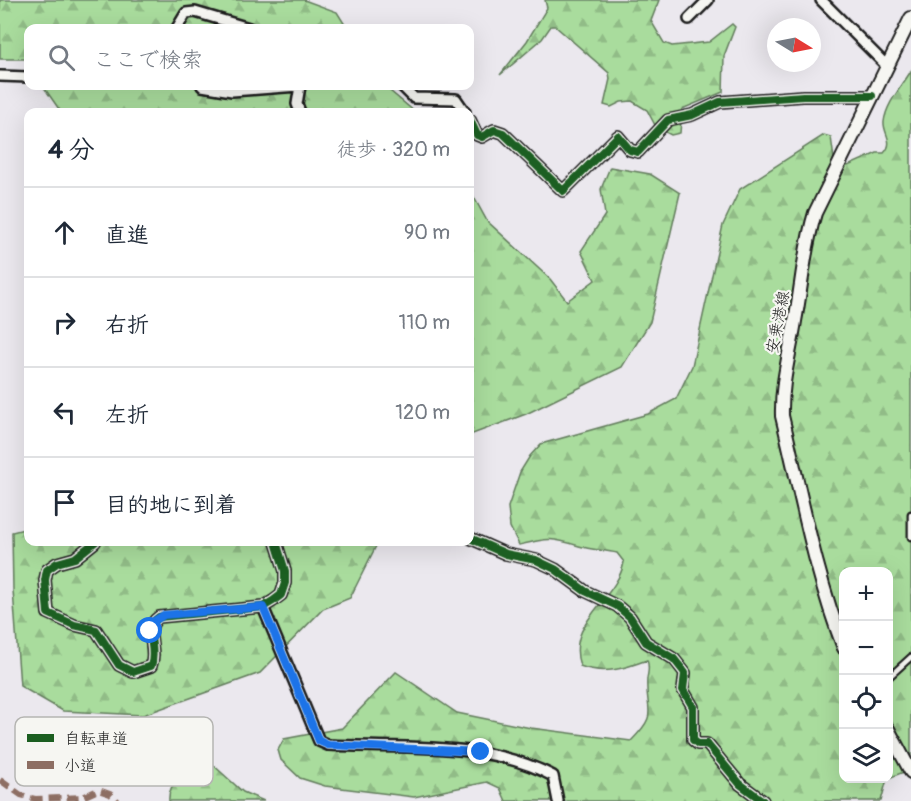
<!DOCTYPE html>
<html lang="ja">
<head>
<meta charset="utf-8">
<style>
  body { margin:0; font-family:Pangolin,"Klee One",sans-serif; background:#f6f6f7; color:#1f2937 }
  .controls { position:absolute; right:18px; bottom:18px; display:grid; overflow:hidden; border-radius:12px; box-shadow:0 6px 24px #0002 }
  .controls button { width:54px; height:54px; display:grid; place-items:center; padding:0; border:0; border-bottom:2px solid #e0e1e3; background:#fff; color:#1f2937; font:30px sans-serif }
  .compass { position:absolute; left:767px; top:18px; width:54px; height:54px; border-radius:50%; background:#fff; box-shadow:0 6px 24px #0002; rotate:100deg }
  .stop { position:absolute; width:18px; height:18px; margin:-14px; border:4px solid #1a73e8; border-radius:50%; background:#fff }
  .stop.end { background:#1a73e8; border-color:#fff; box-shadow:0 2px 6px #0008 }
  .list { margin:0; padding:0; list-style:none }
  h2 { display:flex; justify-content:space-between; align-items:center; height:78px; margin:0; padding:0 24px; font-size:26px }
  h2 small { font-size:20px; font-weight:400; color:#747a83 }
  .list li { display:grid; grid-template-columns:39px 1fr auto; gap:18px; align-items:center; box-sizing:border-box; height:90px; padding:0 24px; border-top:2px solid #e0e1e3 }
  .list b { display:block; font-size:22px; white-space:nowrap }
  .list em { font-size:20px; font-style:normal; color:#747a83 }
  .icon { flex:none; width:33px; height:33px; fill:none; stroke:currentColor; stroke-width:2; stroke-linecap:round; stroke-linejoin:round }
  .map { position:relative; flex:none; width:911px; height:801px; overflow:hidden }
  .search { position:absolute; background:#fff; box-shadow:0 6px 24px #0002; left:24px; top:24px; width:450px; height:66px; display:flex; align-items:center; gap:15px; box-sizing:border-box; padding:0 21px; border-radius:12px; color:#747a83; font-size:22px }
  .panel { position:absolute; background:#fff; box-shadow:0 6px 24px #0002; left:24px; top:108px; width:450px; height:438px; border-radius:12px }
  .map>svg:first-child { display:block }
  .forest { fill:url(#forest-firs); stroke:#627c5c; stroke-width:1.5 }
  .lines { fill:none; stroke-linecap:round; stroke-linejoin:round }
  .service-casing { stroke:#1c1c1c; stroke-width:9 }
  .minor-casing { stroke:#1c1c1c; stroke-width:14 }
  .secondary-casing { stroke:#1c1c1c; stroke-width:16 }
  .service { stroke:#f6f6f2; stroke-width:4.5 }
  .minor { stroke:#f6f6f2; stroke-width:9 }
  .secondary { stroke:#f6f6f2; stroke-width:12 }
  .quiet { stroke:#8d6e63; stroke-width:6; stroke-dasharray:12 6; stroke-linecap:butt }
  .cycleway-casing { stroke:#f6f6f2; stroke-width:11 }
  .cycleway { stroke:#1b5e20; stroke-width:8 }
  .route { stroke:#1a73e8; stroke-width:8 }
  .labels { text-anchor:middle; stroke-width:4.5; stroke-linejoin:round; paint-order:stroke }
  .street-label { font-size:16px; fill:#1c1c1c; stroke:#f6f6f2 }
  .key { fill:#f6f6f2; stroke:#b5b5b2; stroke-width:1.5 }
  .key-label { font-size:16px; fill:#1c1c1c }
</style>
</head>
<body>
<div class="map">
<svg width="911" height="801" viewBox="0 0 911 801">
  <defs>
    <pattern id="forest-firs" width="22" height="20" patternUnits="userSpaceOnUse" patternTransform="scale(1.5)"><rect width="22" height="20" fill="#a9dc9d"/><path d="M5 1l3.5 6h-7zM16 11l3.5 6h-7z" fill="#91bc87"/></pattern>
  </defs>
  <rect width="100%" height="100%" fill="#ebe8ee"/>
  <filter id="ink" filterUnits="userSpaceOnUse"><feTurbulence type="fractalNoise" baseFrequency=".0167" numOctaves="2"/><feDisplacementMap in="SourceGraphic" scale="12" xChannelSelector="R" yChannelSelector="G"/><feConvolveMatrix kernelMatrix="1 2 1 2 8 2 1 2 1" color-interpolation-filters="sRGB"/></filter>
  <g filter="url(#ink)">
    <!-- forest -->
    <path class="forest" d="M0,0H304L337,12L347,28H28V63L26,59H0Z
      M545,0H659L651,21L664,43L672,46L709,42L732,24L735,27L724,56L723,92L682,109L680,133L671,135L656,127L647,110L632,101L621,102L611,107L604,105L610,79L609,73L555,26H551L542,39L500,75L527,41L547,8Z
      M911,71V769L889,778L888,572H844V778L887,779L881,801H506L500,788L487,782L414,797L325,786L300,778L281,760L278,750L284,739L342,728L396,672L457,713L531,728L631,741C660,712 645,713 647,679C648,671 650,668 647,660C623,669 604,675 580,666C565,622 617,600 624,562L617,553C605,550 591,550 579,546C551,537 548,538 519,545L510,527L508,507L520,472L530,456L541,444L648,414L676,399L692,366L723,225L740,189L824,135L831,137L834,159L848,166L877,153H884C895,142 883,133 884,122C886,104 902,86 911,71Z
      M43,86H384L415,112H61Z
      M610,167L650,174L680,193L650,322L622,367L526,414L470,435V190L487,221L550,279L567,301L595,280L581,251L605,215L601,189Z
      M28,528V542H378L350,598L323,609L260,673L143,715L63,711L20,686L13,590L12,532Z
      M211,763L243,792L264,801H169C167,777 193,771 211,763Z"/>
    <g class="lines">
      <defs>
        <path id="service" d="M911,514V537
          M888,678L911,657"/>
        <path id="minor" d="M821,0L887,66
          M689,19L708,0
          M177,28L186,13L195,12L249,28
          M0,76L28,77
          M202,86L232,91L298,86
          M300,86L297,104L300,112
          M402,86L414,98L456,99L465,112
          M470,120L477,135L482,137L494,130L503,133L563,191L618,136L630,150L638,152L668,120L692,115L720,102L803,96H872
          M470,538L506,554L536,560L555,569L585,591L617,606L630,617L646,642L674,659L685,673L683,690L693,707V740L698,744H707L740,784L763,801
          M95,542L75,558L57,563L47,570L45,580L48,613L74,625L96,630L119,665L133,672L151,666C158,648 142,629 159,617L263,607L273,601L281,595L285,583V571L276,542
          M263,607L319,741L328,745C403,749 485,740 553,776L558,801"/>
        <path id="secondary" d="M844,648C815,574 801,494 782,416C781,382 790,354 795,321C802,285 804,248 815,213L911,18
          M888,729L911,772"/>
      </defs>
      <!-- service casing -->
      <use href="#service" class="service-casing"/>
      <!-- minor casing -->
      <use href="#minor" class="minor-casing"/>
      <!-- secondary casing -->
      <use href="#secondary" class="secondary-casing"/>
      <!-- service -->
      <use href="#service" class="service"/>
      <!-- minor -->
      <use href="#minor" class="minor"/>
      <!-- secondary -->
      <use href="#secondary" class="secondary"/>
      <!-- quiet -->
      <path class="quiet" d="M0,780L21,795L35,799L83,797L98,790L110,794L118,801"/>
      <defs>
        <path id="cycleway" d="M470,120L477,135L482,137L494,130L503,133L563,191L618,136L630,150L638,152L668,120L692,115L720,102L803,96H872
          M470,538L506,554L536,560L555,569L585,591L617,606L630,617L646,642L674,659L685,673L683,690L693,707V740L698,744H707L740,784L763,801
          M95,542L75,558L57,563L47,570L45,580L48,613L74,625L96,630L119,665L133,672L151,666C158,648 142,629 159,617L263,607L273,601L281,595L285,583V571L276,542"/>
      </defs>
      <!-- cycleway casing -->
      <use href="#cycleway" class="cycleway-casing"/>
      <!-- cycleway -->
      <use href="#cycleway" class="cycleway"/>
    </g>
  </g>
  <g class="lines" filter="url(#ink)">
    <!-- route -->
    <path class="route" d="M150,631L154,621L164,615L263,607L319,741L328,745L481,752"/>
  </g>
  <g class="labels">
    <!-- street labels -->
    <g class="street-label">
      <text transform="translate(777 322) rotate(-79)" y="6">安乗港線</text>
    </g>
  </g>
  <!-- legend -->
  <rect x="15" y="717" width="198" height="69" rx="9" class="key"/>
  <rect x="27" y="734" width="27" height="8" fill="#1b5e20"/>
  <rect x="27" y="761" width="27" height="8" fill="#8d6e63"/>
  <g class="key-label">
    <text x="64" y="744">自転車道</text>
    <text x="64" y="771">小道</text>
  </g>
</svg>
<div class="controls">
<button>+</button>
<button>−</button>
<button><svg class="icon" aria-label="locate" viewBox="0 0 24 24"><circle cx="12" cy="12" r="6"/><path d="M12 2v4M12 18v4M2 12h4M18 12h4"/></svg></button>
<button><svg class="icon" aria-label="layers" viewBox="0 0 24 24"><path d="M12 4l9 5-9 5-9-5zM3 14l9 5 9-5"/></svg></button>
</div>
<svg class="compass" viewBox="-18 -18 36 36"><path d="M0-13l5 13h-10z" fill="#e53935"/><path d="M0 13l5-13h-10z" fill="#747a83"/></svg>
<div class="stop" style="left:150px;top:631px"></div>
<div class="stop end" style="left:481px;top:752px"></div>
<div class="search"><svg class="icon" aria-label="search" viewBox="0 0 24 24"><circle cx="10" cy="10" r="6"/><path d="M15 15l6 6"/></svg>ここで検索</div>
<section class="panel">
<h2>4 分<small>徒歩 · 320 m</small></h2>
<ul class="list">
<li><svg class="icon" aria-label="ahead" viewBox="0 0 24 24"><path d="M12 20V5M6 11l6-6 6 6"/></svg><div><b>直進</b></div><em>90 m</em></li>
<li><svg class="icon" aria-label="right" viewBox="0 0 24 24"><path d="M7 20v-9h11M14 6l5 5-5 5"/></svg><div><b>右折</b></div><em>110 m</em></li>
<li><svg class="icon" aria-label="left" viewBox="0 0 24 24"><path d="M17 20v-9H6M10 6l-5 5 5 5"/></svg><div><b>左折</b></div><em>120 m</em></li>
<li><svg class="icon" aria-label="arrive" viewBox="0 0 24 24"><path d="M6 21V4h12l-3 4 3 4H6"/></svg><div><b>目的地に到着</b></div></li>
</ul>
</section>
</div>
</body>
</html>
